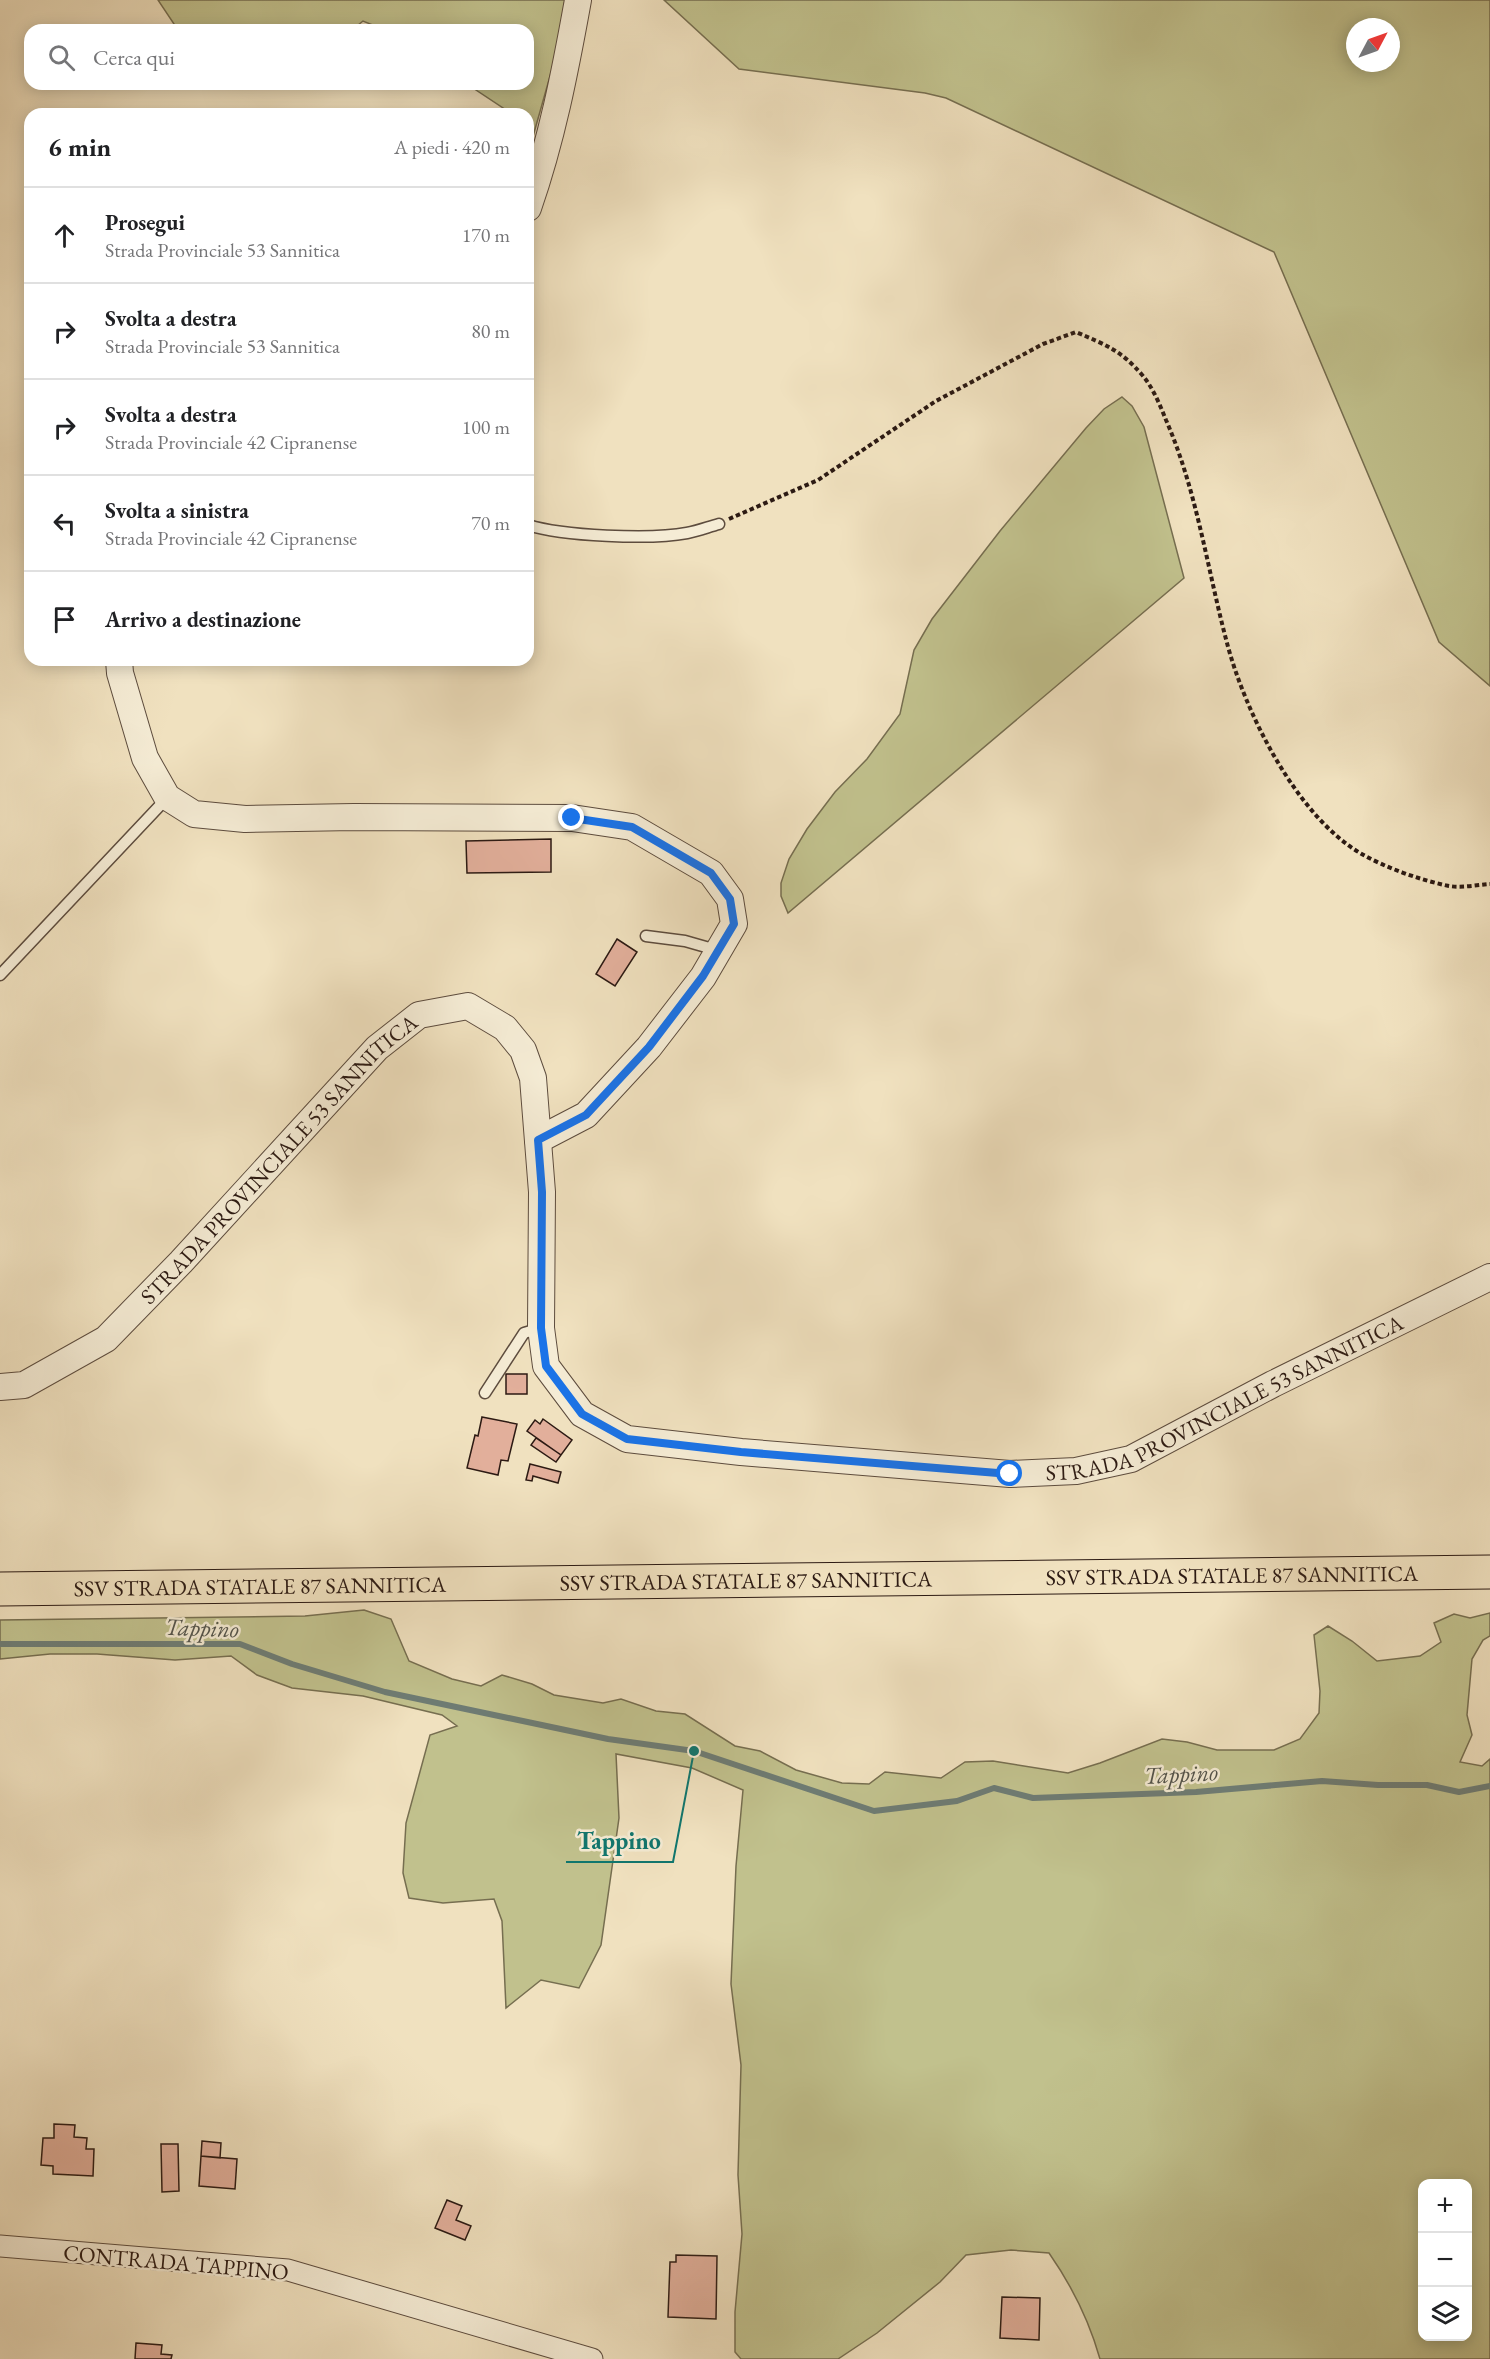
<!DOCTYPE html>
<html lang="it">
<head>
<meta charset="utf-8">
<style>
  body { margin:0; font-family:"EB Garamond",serif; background:#f6f6f6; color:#202124 }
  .controls { position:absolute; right:18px; bottom:18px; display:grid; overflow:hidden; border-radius:12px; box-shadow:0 3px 15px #0003 }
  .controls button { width:54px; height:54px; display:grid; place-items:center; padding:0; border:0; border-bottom:2px solid #e0e0e0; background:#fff; color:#202124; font:30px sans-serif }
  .compass { position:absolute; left:1346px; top:18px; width:54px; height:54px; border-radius:50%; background:#fff; box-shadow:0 3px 15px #0003; rotate:49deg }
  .stop { position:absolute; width:18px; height:18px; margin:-14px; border:4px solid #1a73e8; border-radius:50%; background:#fff }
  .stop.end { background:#1a73e8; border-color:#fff; box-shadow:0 2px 6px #0008 }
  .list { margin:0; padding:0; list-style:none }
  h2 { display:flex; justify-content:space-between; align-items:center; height:78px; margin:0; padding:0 24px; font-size:26px }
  h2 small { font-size:20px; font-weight:400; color:#757577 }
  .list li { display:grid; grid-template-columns:39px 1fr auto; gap:18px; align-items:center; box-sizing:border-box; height:96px; padding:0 24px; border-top:2px solid #e0e0e0 }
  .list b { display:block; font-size:22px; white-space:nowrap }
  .list p { margin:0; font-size:20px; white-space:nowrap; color:#757577 }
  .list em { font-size:20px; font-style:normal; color:#757577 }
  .icon { flex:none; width:33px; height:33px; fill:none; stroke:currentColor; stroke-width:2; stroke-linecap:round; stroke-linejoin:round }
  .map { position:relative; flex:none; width:1490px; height:2359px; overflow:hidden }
  .search { position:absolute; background:#fff; box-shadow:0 3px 15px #0003; left:24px; top:24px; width:510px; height:66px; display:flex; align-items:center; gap:15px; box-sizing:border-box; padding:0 21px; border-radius:18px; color:#757577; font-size:22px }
  .panel { position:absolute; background:#fff; box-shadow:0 3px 15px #0003; left:24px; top:108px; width:510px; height:558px; border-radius:18px }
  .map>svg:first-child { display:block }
  .green { fill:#c1c18d; stroke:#766e50; stroke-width:1.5; fill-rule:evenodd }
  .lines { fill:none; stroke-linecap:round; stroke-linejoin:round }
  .stream { stroke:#6e7c74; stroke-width:6 }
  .building { fill:#e2af9b; stroke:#2c1a13; stroke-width:1.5 }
  .service-casing { stroke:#5d4c3e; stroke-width:13 }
  .minor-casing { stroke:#5d4c3e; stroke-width:23 }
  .tertiary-casing { stroke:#5d4c3e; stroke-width:28 }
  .primary-casing { stroke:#2c1a13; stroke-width:35 }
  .path { stroke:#2c1a13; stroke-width:4; stroke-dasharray:4.5 3; stroke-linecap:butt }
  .service { stroke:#f5ecd5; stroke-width:10 }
  .minor { stroke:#f5ecd5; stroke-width:21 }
  .tertiary { stroke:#f5ecd5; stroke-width:26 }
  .primary { stroke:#f0e1bf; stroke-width:33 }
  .route { stroke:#1a73e8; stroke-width:8 }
  .labels { text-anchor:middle; stroke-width:5; stroke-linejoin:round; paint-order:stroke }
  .street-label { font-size:22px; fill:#2c1a13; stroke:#f5ecd5 }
  .water-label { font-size:24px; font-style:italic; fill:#52534b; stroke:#f5ecd5 }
  .leader { fill:none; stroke:#0f766e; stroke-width:2 }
  .callout-dot { fill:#0f766e; stroke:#f5ecd5; stroke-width:2 }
  .callout-label { font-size:24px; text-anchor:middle; font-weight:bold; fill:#0f766e; stroke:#f5ecd5; stroke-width:5; stroke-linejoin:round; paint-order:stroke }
</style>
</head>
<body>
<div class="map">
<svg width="1490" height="2359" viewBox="0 0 1490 2359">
  <rect width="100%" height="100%" fill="#f0e1bf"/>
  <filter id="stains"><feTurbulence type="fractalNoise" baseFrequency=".00333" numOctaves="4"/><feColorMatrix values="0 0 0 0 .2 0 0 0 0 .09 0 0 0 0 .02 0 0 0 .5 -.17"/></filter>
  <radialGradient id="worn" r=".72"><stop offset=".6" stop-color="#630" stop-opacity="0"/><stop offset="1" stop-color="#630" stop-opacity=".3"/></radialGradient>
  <!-- green -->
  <path class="green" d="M158,0H565L556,55L528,154V114H507L506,110L467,84H528V30H385L363,21L352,30H178Z
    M664,0H1490V686L1439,642L1274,252L946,98L925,93L739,69ZM1355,27H1391V63H1355Z
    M1122,397L1132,406L1144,427L1184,578L788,913L781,896V883L789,859L807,829L835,792L867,759L900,714L914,650L932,619L1000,531L1086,428L1104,409Z
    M364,1610L391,1619L409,1661L452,1679L481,1686L502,1675L532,1684L554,1695L603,1703L621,1699L656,1711L685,1714L735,1746L760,1751L796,1770L842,1783L869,1784L885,1772L941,1778L965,1762L993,1761L1068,1773L1100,1763L1162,1739L1187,1742L1217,1750H1274L1300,1739L1319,1713L1320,1691L1314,1635L1328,1626L1352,1641L1377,1661L1420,1656L1441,1642L1434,1623L1454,1614L1470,1618L1490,1613V1636L1483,1640L1472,1659L1467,1715L1472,1735L1460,1762L1482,1766L1490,1759V2359H1100C1089,2320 1072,2286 1049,2253L1011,2250L966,2255L940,2282L877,2333L838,2359H741L735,2352V2312L742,2234L738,2175L741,2065L731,1984L736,1866L743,1790L692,1768L616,1754L619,1818L601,1945L579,1988L541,1980L506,2008L502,1921L494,1899L443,1903L409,1898L403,1873L406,1823L430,1735L457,1726L442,1715L363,1696L292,1688L257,1675L231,1656L175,1660L97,1654H50L0,1659V1620L305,1616ZM1422,2184H1468V2336H1422Z"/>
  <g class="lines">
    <!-- stream -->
    <path class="stream" d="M0,1644H240L292,1664L385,1692L608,1739L694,1751L874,1811L957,1801L994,1788L1033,1798L1196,1792L1322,1781L1378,1785H1427L1459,1792L1490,1786"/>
  </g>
  <!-- building -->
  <path class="building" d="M551,839V872L467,873L466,841Z
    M617,939L637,952L615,986L596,974Z
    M506,1374H527V1394H506Z
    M482,1417L517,1424L508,1461L501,1460L498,1475L467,1468L475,1435L478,1436Z
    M543,1419L572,1440L561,1455L527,1431L535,1420L540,1424Z
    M536,1438L561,1455L556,1462L531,1445Z
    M530,1464L561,1472L558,1483L533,1476L532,1481L526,1480Z
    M54,2124L75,2125L74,2137L87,2138L86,2149H94L93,2176L53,2174V2166L41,2165L43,2138H54Z
    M202,2141L221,2143L220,2158L201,2156Z
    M161,2144H178L179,2191L162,2192Z
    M201,2156L237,2159L235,2189L199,2186Z
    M447,2200L462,2206L456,2220L471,2226L465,2240L435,2228Z
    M676,2255L717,2256L716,2319L668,2317L670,2262H676Z
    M1002,2297L1040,2298L1039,2340L1000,2338Z
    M136,2343L162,2345L161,2354L172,2355L171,2359H135Z"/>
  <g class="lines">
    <defs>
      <path id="service" d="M528,525C562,536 651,540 687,533C698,531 708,527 719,524
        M646,936L685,941L720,951
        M0,975L167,798
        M485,1393L524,1333L541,1328"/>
      <path id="minor" d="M0,2246L288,2270L592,2359"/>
      <g id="tertiary">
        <path d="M528,208C552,139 565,72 578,0"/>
        <path d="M119,660L120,673L145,758L167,797L194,814L245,819L354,817L572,818L632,827L711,873L730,899L734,924L703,977L649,1047L586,1115L538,1140"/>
        <path id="s1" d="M0,1387L24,1385L106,1339L181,1262L377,1048L419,1015L468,1006L505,1028L523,1050L533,1078L542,1192L541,1328L546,1366L582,1414L627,1439L741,1452L1010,1474L1076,1471L1131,1459L1273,1384L1490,1277"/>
      </g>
      <g id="primary">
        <path id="s2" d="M0,1589L1490,1572"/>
      </g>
    </defs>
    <!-- service casing -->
    <use href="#service" class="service-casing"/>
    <!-- minor casing -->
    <use href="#minor" class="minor-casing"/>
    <!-- tertiary casing -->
    <use href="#tertiary" class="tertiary-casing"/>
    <!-- primary casing -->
    <use href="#primary" class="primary-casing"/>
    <!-- path -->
    <path class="path" d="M729,519L818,480L936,401L1043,344L1076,332C1106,345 1121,350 1143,376C1153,388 1160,405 1166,420C1197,491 1207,568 1227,643C1245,712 1296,815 1360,853C1386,868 1420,880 1449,886C1462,888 1477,885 1490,884"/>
    <!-- service -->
    <use href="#service" class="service"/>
    <!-- minor -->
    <use href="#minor" class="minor"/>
    <!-- tertiary -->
    <use href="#tertiary" class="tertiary"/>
    <!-- primary -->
    <use href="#primary" class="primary"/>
  </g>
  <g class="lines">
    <!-- route -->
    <path class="route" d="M572,818L632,827L711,873L730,899L734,924L703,976L649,1047L586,1115L538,1140L542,1192L541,1328L546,1366L582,1414L627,1439L741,1452L1010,1474"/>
  </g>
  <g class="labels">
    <!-- street labels -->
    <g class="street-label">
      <text dy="8" stroke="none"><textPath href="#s1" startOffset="368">STRADA PROVINCIALE 53 SANNITICA</textPath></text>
      <text dy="8" stroke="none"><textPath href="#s1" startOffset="1736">STRADA PROVINCIALE 53 SANNITICA</textPath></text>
      <text dy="8" stroke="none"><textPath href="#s2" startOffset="1232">SSV STRADA STATALE 87 SANNITICA</textPath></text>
      <text dy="8" stroke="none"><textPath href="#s2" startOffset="746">SSV STRADA STATALE 87 SANNITICA</textPath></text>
      <text dy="8" stroke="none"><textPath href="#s2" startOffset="260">SSV STRADA STATALE 87 SANNITICA</textPath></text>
      <text transform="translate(176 2262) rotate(5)" y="8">CONTRADA TAPPINO</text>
    </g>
    <!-- water labels -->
    <g class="water-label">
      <text transform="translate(202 1628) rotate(2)" y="8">Tappino</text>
      <text transform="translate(1181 1774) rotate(-3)" y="8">Tappino</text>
    </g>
  </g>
  <!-- callouts -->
  <path class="leader" d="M694 1751L673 1862H566"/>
  <circle class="callout-dot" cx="694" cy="1751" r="6"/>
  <g class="callout-label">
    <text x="619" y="1849">Tappino</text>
  </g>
  <rect width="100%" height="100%" filter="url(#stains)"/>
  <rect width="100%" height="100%" fill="url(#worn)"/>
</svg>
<div class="controls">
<button>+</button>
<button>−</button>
<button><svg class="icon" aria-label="layers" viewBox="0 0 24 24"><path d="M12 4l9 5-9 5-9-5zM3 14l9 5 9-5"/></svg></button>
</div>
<svg class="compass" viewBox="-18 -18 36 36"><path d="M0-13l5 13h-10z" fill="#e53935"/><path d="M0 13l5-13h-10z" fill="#757577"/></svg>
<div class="stop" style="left:1010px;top:1474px"></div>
<div class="stop end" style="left:572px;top:818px"></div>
<div class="search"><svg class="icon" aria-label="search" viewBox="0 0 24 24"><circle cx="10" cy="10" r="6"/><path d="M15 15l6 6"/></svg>Cerca qui</div>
<section class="panel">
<h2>6 min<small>A piedi · 420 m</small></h2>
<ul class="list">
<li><svg class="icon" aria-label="ahead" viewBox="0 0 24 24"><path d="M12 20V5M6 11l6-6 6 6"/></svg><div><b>Prosegui</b><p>Strada Provinciale 53 Sannitica</p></div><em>170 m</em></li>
<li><svg class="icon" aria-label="right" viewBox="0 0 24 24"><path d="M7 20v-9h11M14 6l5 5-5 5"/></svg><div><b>Svolta a destra</b><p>Strada Provinciale 53 Sannitica</p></div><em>80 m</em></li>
<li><svg class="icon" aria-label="right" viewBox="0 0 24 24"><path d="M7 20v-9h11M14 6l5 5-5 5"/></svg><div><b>Svolta a destra</b><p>Strada Provinciale 42 Cipranense</p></div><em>100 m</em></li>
<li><svg class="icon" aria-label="left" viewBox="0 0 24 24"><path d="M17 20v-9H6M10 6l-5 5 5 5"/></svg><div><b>Svolta a sinistra</b><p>Strada Provinciale 42 Cipranense</p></div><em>70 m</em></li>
<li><svg class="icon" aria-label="arrive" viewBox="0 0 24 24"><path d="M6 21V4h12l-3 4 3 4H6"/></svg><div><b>Arrivo a destinazione</b></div></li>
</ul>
</section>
</div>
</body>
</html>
